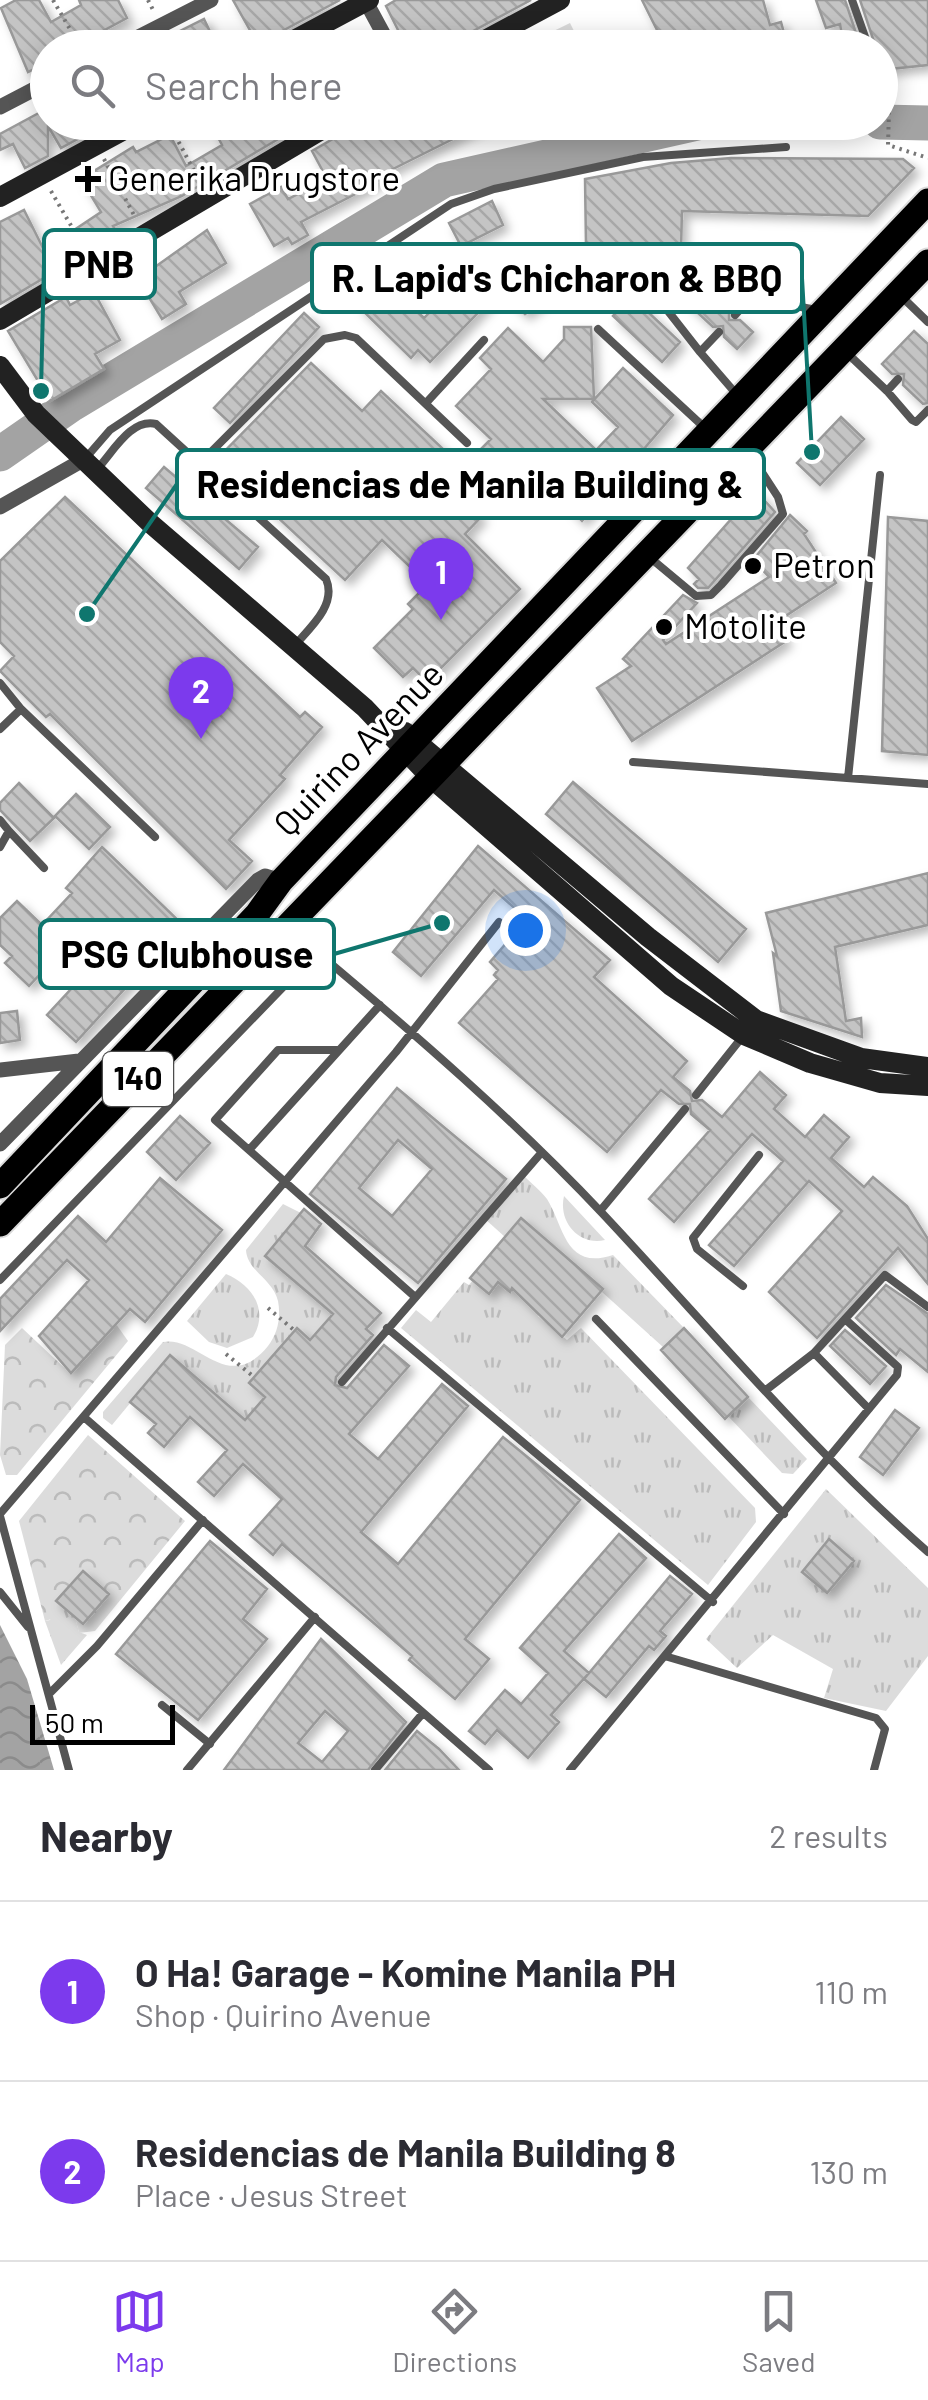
<!DOCTYPE html>
<html lang="en">
<head>
<meta charset="utf-8">
<style>
  body { margin:0; font-family:Barlow,sans-serif; background:#f2f2f3; color:#2b2b33 }
  .scale { position:absolute; left:30px; bottom:25px; width:145px; box-sizing:border-box; padding-left:10px; border:5px solid #000; border-top:0; font-size:28px; line-height:35px; white-space:nowrap; color:#000; -webkit-text-stroke:8px #fff; paint-order:stroke }
  .you { position:absolute; left:525px; top:930px; width:35px; height:35px; margin:-25px; border:8px solid #fff; border-radius:50%; background:#1a73e8; box-shadow:0 0 0 15px #1a73e833 }
  .badge { display:grid; place-items:center; width:65px; height:65px; border-radius:50%; background:#7c3aed; color:#fff; font-size:32px; font-weight:700 }
  .pin { position:absolute; translate:-50% -82px; filter:drop-shadow(0 2px 5px #0008) }
  .pin::after { content:''; position:absolute; top:52px; width:35px; height:30px; background:inherit; clip-path:polygon(0 0,100% 0,50% 100%) }
  .list { margin:0; padding:0; list-style:none }
  h2 { display:flex; justify-content:space-between; align-items:center; height:130px; margin:0; padding:0 40px; font-size:42px }
  h2 small { font-size:32px; font-weight:400; color:#7c7c81 }
  .list li { display:grid; grid-template-columns:65px 1fr auto; gap:30px; align-items:center; box-sizing:border-box; height:180px; padding:0 40px; border-top:2px solid #e1e1e2 }
  .list b { display:block; font-size:38px; white-space:nowrap }
  .list p { margin:0; font-size:32px; white-space:nowrap; color:#7c7c81 }
  .list em { font-size:32px; font-style:normal; color:#7c7c81 }
  .icon { flex:none; width:55px; height:55px; fill:none; stroke:currentColor; stroke-width:2; stroke-linecap:round; stroke-linejoin:round }
  .map { position:relative; flex:none; width:928px; height:1770px; overflow:hidden }
  .search { position:absolute; background:#fff; box-shadow:0 5px 25px #0003; left:30px; right:30px; top:30px; height:110px; display:flex; align-items:center; gap:25px; box-sizing:border-box; padding:0 35px; border-radius:55px; color:#7c7c81; font-size:38px }
  .sheet { height:490px; background:#fff }
  nav { display:flex; justify-content:space-around; align-items:center; box-sizing:border-box; height:140px; border-top:2px solid #e1e1e2; background:#fff; font-size:28px; color:#7c7c81 }
  nav a { display:grid; justify-items:center; gap:5px }
  nav .on { color:#7c3aed }
  .map>svg:first-child { display:block }
  .grass { fill:url(#grass-tufts) }
  .forest { fill:url(#forest-crowns) }
  .water { fill:url(#water-waves) }
  .lines { fill:none; stroke-linecap:round; stroke-linejoin:round }
  .river { stroke:#a3a3a3; stroke-width:35 }
  .building { fill:url(#building-back-hatch); stroke:#999; stroke-width:2.5; fill-rule:evenodd; filter:url(#shadow) }
  .primary-casing { stroke:#dbdbdb; stroke-width:29 }
  .path { stroke:#777; stroke-width:4; stroke-dasharray:2.5 5; stroke-linecap:butt }
  .lane { stroke:#555; stroke-width:8 }
  .street { stroke:#555; stroke-width:15 }
  .secondary { stroke:#222; stroke-width:20 }
  .primary { stroke:#000; stroke-width:25 }
  .poi-dot { fill:#000; stroke:#fff; stroke-width:4 }
  .labels { text-anchor:middle; stroke-width:8; stroke-linejoin:round; paint-order:stroke }
  .shield { fill:#fff; stroke:#4c4c4c; stroke-width:2.5 }
  .shield-label { font-size:32px; font-weight:bold; fill:#000 }
  .poi-label { font-size:35px; fill:#000; stroke:#fff; text-anchor:start }
  .street-label { font-size:35px; fill:#000; stroke:#fff }
  .leader { fill:none; stroke:#0f766e; stroke-width:4 }
  .callout-dot { fill:#0f766e; stroke:#fff; stroke-width:4 }
  .callout { fill:#fff; stroke:#0f766e; stroke-width:4 }
  .callout-label { font-size:38px; text-anchor:middle; font-weight:bold; fill:#000 }
</style>
</head>
<body>
<div class="map">
<svg width="928" height="1770" viewBox="0 0 928 1770">
  <defs>
    <pattern id="grass-tufts" width="24" height="20" patternUnits="userSpaceOnUse" patternTransform="scale(2.5)"><rect width="24" height="20" fill="#dcdcdc"/><path d="M3 7l-1-3M5 7V3M7 7l1-3M15 17l-1-3M17 17v-4M19 17l1-3" fill="none" stroke="#bbb"/></pattern>
    <pattern id="forest-crowns" width="20" height="18" patternUnits="userSpaceOnUse" patternTransform="scale(2.5)"><rect width="20" height="18" fill="#dcdcdc"/><path d="M2 6a3 3 0 1 1 6 0M12 15a3 3 0 1 1 6 0" fill="none" stroke="#bbb"/></pattern>
    <pattern id="water-waves" width="16" height="10" patternUnits="userSpaceOnUse" patternTransform="scale(2.5)"><rect width="16" height="10" fill="#a3a3a3"/><path d="M0 5q4-4 8 0t8 0" fill="none" stroke="#8b8b8b"/></pattern>
    <pattern id="building-back-hatch" width="6" height="6" patternUnits="userSpaceOnUse" patternTransform="scale(2.5)"><rect width="6" height="6" fill="#c4c4c4"/><path d="M-1 5l2 2M0 0l6 6M5-1l2 2" fill="none" stroke="#a7a7a7"/></pattern>
    <filter id="shadow"><feDropShadow dx="5.5" dy="5.5" stdDeviation="5" flood-color="#0004"/></filter>
  </defs>
  <rect width="100%" height="100%" fill="#fff"/>
  <!-- grass -->
  <path class="grass" d="M570,23L582,47H521Z
    M523,1175C531,1183 541,1191 547,1199C564,1226 565,1271 613,1255L684,1328L663,1347L521,1219L505,1237L485,1219Z
    M564,1196L605,1240C578,1246 558,1221 564,1196Z
    M283,1204L301,1213L266,1257L333,1314L310,1340L249,1383L265,1397L245,1420L170,1355L112,1425L103,1418V1412L163,1342C198,1335 227,1396 268,1346C278,1333 281,1317 278,1301C273,1279 247,1271 246,1250Z
    M226,1274C253,1285 269,1311 253,1337L227,1348L209,1342L187,1321Z
    M520,1279L540,1313L538,1316L567,1340L581,1328L755,1508L756,1522L708,1585L401,1328L416,1310L431,1322L464,1282L469,1285L473,1280L489,1293L498,1282L510,1291Z
    M748,1397L807,1459L793,1474L782,1473L728,1416Z
    M826,1489L928,1588V1656L886,1711L824,1698L833,1669L773,1635L737,1668L706,1639Z
    M56,1601L75,1617L79,1632L87,1635L61,1665L45,1621L50,1620Z"/>
  <!-- forest -->
  <path class="forest" d="M116,1324L128,1341L17,1475H6L0,1455L5,1345L22,1328L70,1373Z
    M88,1435L185,1521L95,1631L79,1633L75,1617L84,1624L109,1593L82,1571L57,1601L55,1618L45,1621L19,1521Z"/>
  <!-- water -->
  <path class="water" d="M0,1625L27,1679L54,1770H0Z"/>
  <g class="lines">
    <!-- river -->
    <path class="river" d="M880,122L928,123
      M0,454L72,404L444,180L702,122"/>
  </g>
  <!-- building -->
  <path class="building" d="M16,0H39L51,22L81,5L79,0H118L127,18L71,48H48V63L28,72L1,8Z
    M233,0H340L273,36L260,48Z
    M396,0H531L464,36L456,48H407L386,6Z
    M642,0H763L770,25L781,22L787,44L666,48Z
    M816,0H845L861,48H844L840,24L826,28Z
    M860,0H928V65L880,70V48H876Z
    M204,19L215,42L204,48H176L170,36Z
    M48,108V122H109L61,148L48,126V156L25,168L13,144L0,150V134Z
    M210,122H307L182,196L113,226L118,234L0,304V222L24,210L44,250L101,212L81,179L133,147L136,152L170,135L186,166L222,145Z
    M349,122H360L368,138L398,122H487L375,178L377,183L301,222L308,235L292,244L288,238L274,246L250,204L281,187L288,199L327,179L312,151L343,133Z
    M731,158L903,159L914,168L868,216L682,211L681,249L586,246L585,179L671,163Z
    M492,201L503,225L461,246L449,223Z
    M207,230L226,263L179,292L186,304L162,319L138,279Z
    M469,244L508,282L430,362L418,350L411,358L358,306L411,252L428,268L401,296L424,318L468,273L453,259Z
    M542,248L558,265L546,277L554,284L549,290L552,293L525,314L501,291Z
    M689,275L729,310V320H740L753,332L737,349L724,337L723,326L713,327L672,289Z
    M94,292L120,340L95,354L104,369L50,401L8,331L66,297L70,305Z
    M631,296L680,342L662,362L613,316Z
    M304,313L319,327L230,423L214,408Z
    M564,327H591L594,399H543L596,450L618,427L592,402L623,368L673,415L582,521L520,458L502,477L477,453L491,439L456,406L491,369L480,358L508,328L543,362L564,339Z
    M914,331L928,344V403L923,404L903,385L904,374H892L882,364Z
    M311,363L362,411L381,391L456,461L440,478L481,517L465,534L520,589L427,682L413,668L403,677L374,648L413,609L408,604L428,584L382,540L345,580L216,460Z
    M841,417L864,439L820,485L797,463Z
    M164,467L258,547L239,569L146,488Z
    M756,491L775,512L708,588H698L694,584L699,579L688,568Z
    M65,497L300,717L305,712L322,727L280,775L285,779L229,840L252,861L226,889L50,714L46,717L0,671L14,656L0,642V561Z
    M790,515L807,531L804,534L836,583L775,623L786,641L632,741L597,688L631,666L623,659L683,595L697,603L663,640L666,644L769,577L753,560Z
    M888,517L928,521V755L882,751Z
    M573,782L746,929L718,962L546,814Z
    M19,783L54,818L30,841L0,810V803Z
    M76,794L110,827L89,849L55,816Z
    M478,846L610,960L594,977L687,1061L673,1077L690,1091L692,1101L702,1100L722,1117L760,1072L786,1095L774,1109L805,1137L824,1115L849,1137L831,1158L864,1187L873,1177L907,1206L928,1239V1284L898,1248L817,1338L769,1292L842,1211L809,1181L734,1266L709,1245L783,1161L752,1134L674,1222L649,1199L710,1130L691,1114L690,1104H679L661,1090L607,1152L459,1023L498,979L494,975L498,970L490,962L527,919L494,890L421,976L393,952Z
    M102,847L183,925L76,1042L47,1015L109,948L85,926L29,986L5,963L12,956L0,945V918L17,901L42,925L72,893L66,888Z
    M928,873V925L835,947L846,1021L861,1018L862,1037L781,1011L773,953L777,956L766,913Z
    M17,1011L20,1040L0,1043V1013Z
    M397,1088L506,1179L418,1283L310,1194ZM398,1140L432,1169L392,1216L359,1188Z
    M180,1116L210,1143L176,1180L147,1152Z
    M160,1178L222,1230L145,1322L130,1309L71,1373L39,1336L89,1280L67,1260L0,1331V1299L78,1216L106,1242Z
    M304,1209L321,1224L305,1246L381,1313L366,1329L373,1335L336,1377L335,1385L347,1388L384,1345L409,1366L349,1434L378,1459L442,1384L468,1406L361,1532L398,1564L503,1437L580,1500L465,1639L489,1659L455,1699L409,1660L412,1656L282,1544L273,1555L250,1535L282,1499L243,1464L214,1496L198,1482L227,1450L190,1417L164,1447L148,1433L156,1424L130,1402L170,1355L245,1420L265,1397L249,1383L297,1328L310,1340L333,1314L265,1256Z
    M521,1218L603,1289L562,1337L512,1288L510,1292L498,1282L489,1294L470,1278Z
    M886,1285L928,1314V1372L900,1349L896,1355L856,1318Z
    M684,1328L748,1397L725,1419L661,1350Z
    M845,1330L886,1366L870,1384L830,1346Z
    M895,1410L919,1428L883,1475L860,1457Z
    M619,1534L646,1558L564,1651L589,1673L551,1715L559,1722L528,1758L497,1730L485,1744L469,1731L505,1690L521,1704L548,1673L520,1648Z
    M829,1539L854,1561L827,1593L802,1572Z
    M210,1541L267,1589L243,1619L267,1639L198,1720L116,1654Z
    M83,1571L109,1594L83,1624L56,1601Z
    M670,1576L692,1594L660,1631L666,1636L654,1650L649,1646L606,1697L584,1679Z
    M321,1639L406,1722L368,1770H224ZM325,1711L348,1731L322,1762L298,1743Z
    M417,1731L439,1749L459,1770H385Z"/>
  <g class="lines">
    <defs>
      <path id="primary" d="M0,1186L257,914L281,881L928,201
        M0,1224L928,262"/>
    </defs>
    <!-- primary casing -->
    <use href="#primary" class="primary-casing"/>
    <!-- path -->
    <path class="path" d="M53,0L81,48
      M148,0L154,12
      M889,112L888,145L928,158
      M168,122L199,180
      M104,159L135,217
      M51,191L84,248
      M268,1308L295,1331
      M226,1354L254,1377"/>
    <!-- lane -->
    <path class="lane" d="M852,0L869,48
      M880,77L889,101
      M901,296L928,322
      M735,315L751,297L816,310
      M598,329L706,429
      M719,332L700,352L738,396
      M700,352L657,297L665,280L689,267L751,297
      M847,353L887,391L898,379
      M887,391L912,420L916,422L928,410
      M426,403L484,340
      M84,460L110,430L451,204L494,189L643,157L786,147
      M200,463L324,339L345,335L356,338L467,443
      M98,468C113,452 131,418 156,424L326,579C337,604 311,627 295,645
      M648,556L696,596L711,595L721,585L783,514L778,497L750,454
      M0,683L21,709L155,837
      M0,729L21,709
      M633,762L928,784
      M848,778L880,475
      M0,820L9,831L0,847
      M9,831L44,868
      M317,952C416,1035 513,1119 602,1213C709,1327 810,1449 928,1552
      M339,1050H278L215,1120L414,1296
      M696,1095L743,1036
      M249,1150L380,1005
      M600,1211L685,1109
      M0,1280L317,952L290,926
      M743,1286L697,1249L693,1238L759,1155
      M596,1319L784,1514
      M387,1328L713,1602
      M814,1353L885,1275L928,1307
      M342,1382L542,1152
      M766,1390L814,1353L869,1409
      M85,1418L489,1770
      M0,1514L396,1052L499,922
      M0,1516L69,1770
      M0,1592L28,1627
      M668,1657L876,1718L885,1729L874,1770
      M49,1694L97,1646L203,1520
      M162,1705L210,1744
      M187,1770L315,1617
      M375,1770L423,1713
      M570,1770L897,1375L898,1367L845,1319"/>
    <!-- street -->
    <path class="street" d="M365,0L391,48
      M117,48L211,0
      M0,107L48,82
      M0,507L83,460
      M0,1070L79,1061
      M0,1144L258,880L265,876L281,881"/>
    <!-- secondary -->
    <path class="secondary" d="M279,48L369,0
      M470,48L560,0
      M0,197L139,122
      M0,320L335,122
      M0,366L36,414L150,523L365,708L431,778L671,986L744,1035L810,1063L880,1083L928,1086
      M405,732L648,937L756,1020L861,1058L928,1067"/>
    <!-- primary -->
    <use href="#primary" class="primary"/>
  </g>
  <!-- markers -->
  <g class="poi-dot">
    <path d="M83 164h10v10h10v10h-10v10h-10v-10h-10v-10h10z"/>
    <circle cx="753" cy="566" r="10"/>
    <circle cx="664" cy="627" r="10"/>
  </g>
  <g class="labels">
    <!-- shield labels -->
    <rect class="shield" x="103" y="1052" width="70" height="54" rx="8"/>
    <g class="shield-label">
      <text x="138" y="1090">140</text>
    </g>
    <!-- poi labels -->
    <g class="poi-label">
      <text x="108" y="191">Generika Drugstore</text>
      <text x="773" y="578">Petron</text>
      <text x="684" y="639">Motolite</text>
    </g>
    <!-- street labels -->
    <g class="street-label">
      <text transform="translate(359 749) rotate(-46)" y="12">Quirino Avenue</text>
    </g>
  </g>
  <!-- callouts -->
  <path class="leader" d="M41 391L44 264M812 452L802 278M87 614L177 484M442 923L334 954"/>
  <g class="callout-dot">
    <circle cx="41" cy="391" r="10"/>
    <circle cx="812" cy="452" r="10"/>
    <circle cx="87" cy="614" r="10"/>
    <circle cx="442" cy="923" r="10"/>
  </g>
  <g class="callout">
    <rect x="44" y="230" width="111" height="68" rx="10"/>
    <rect x="312" y="244" width="490" height="68" rx="10"/>
    <rect x="177" y="450" width="587" height="68" rx="10"/>
    <rect x="40" y="920" width="294" height="68" rx="10"/>
  </g>
  <g class="callout-label">
    <text x="99" y="278">PNB</text>
    <text x="557" y="292">R. Lapid's Chicharon &amp; BBQ</text>
    <text x="470" y="498">Residencias de Manila Building &amp;</text>
    <text x="187" y="968">PSG Clubhouse</text>
  </g>
</svg>
<div class="scale">50 m</div>
<div class="you"></div>
<div class="pin badge" style="left:441px;top:620px">1</div>
<div class="pin badge" style="left:201px;top:739px">2</div>
<div class="search"><svg class="icon" aria-label="search" viewBox="0 0 24 24"><circle cx="10" cy="10" r="6"/><path d="M15 15l6 6"/></svg>Search here</div>
</div>
<section class="sheet">
<h2>Nearby<small>2 results</small></h2>
<ul class="list">
<li><span class="badge">1</span><div><b>O Ha! Garage - Komine Manila PH</b><p>Shop · Quirino Avenue</p></div><em>110 m</em></li>
<li><span class="badge">2</span><div><b>Residencias de Manila Building 8</b><p>Place · Jesus Street</p></div><em>130 m</em></li>
</ul>
</section>
<nav>
<a class="on"><svg class="icon" aria-label="map" viewBox="0 0 24 24"><path d="M3 6l6-2 6 2 6-2v14l-6 2-6-2-6 2zM9 4v14M15 6v14"/></svg>Map</a>
<a><svg class="icon" aria-label="directions" viewBox="0 0 24 24"><path d="M12 3l9 9-9 9-9-9zM9 14v-3h6M13 9l2 2-2 2"/></svg>Directions</a>
<a><svg class="icon" aria-label="saved" viewBox="0 0 24 24"><path d="M7 4h10v16l-5-4-5 4z"/></svg>Saved</a>
</nav>
</body>
</html>
